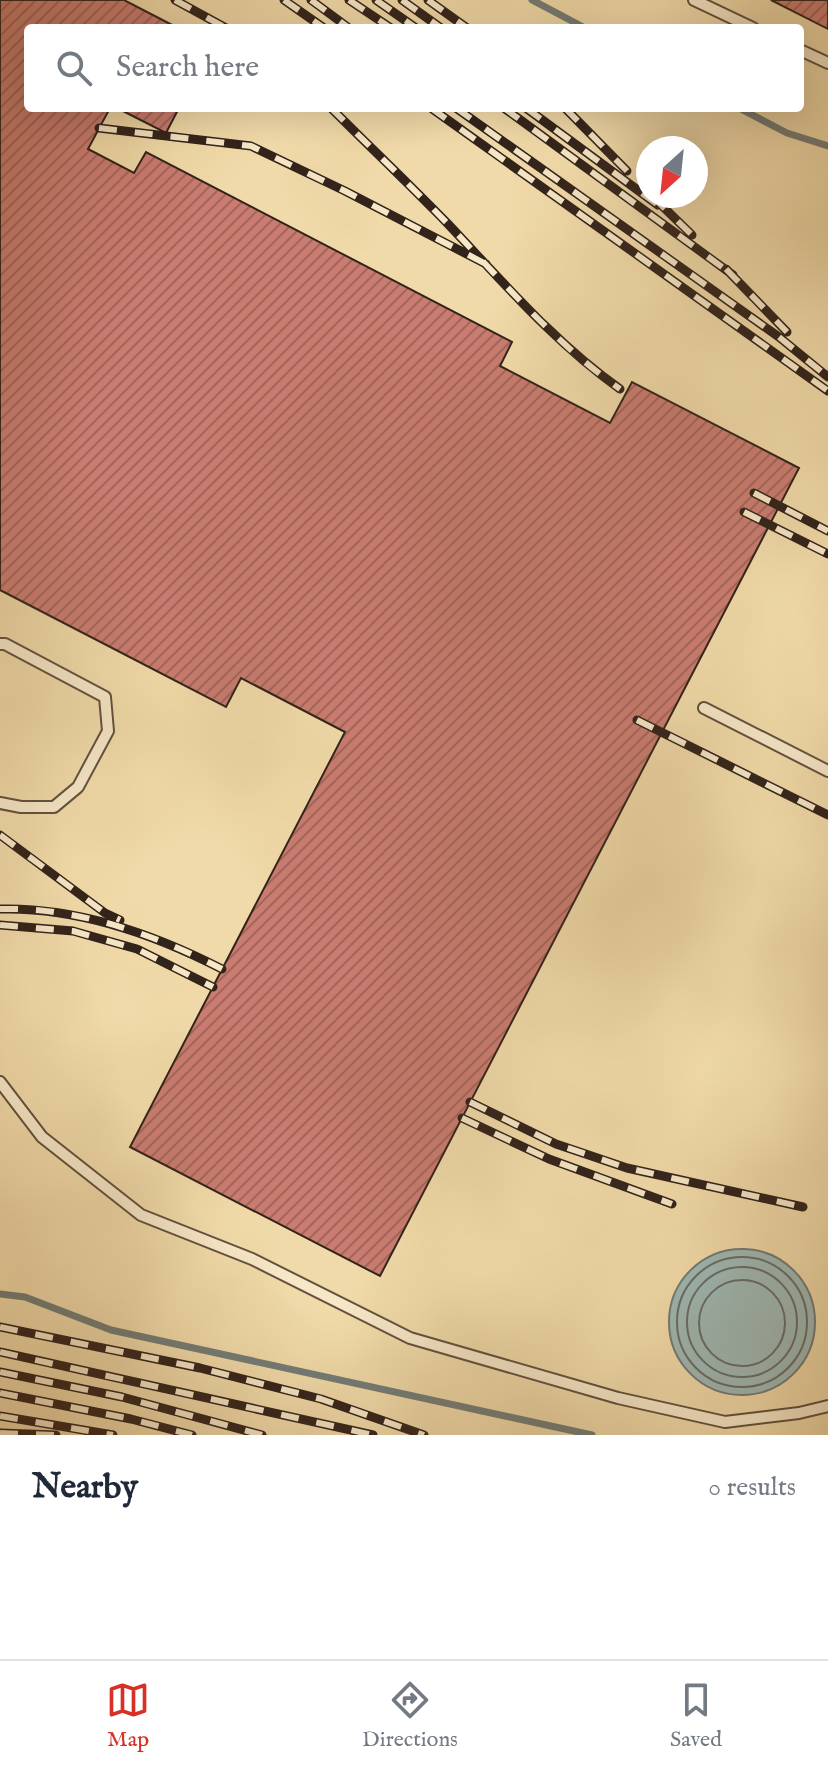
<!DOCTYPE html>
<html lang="en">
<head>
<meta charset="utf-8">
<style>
  body { margin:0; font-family:"IM FELL English",serif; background:#f2f2f3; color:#1f2937 }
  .compass { position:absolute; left:636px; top:136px; width:72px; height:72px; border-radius:50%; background:#fff; box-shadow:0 8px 32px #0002; rotate:207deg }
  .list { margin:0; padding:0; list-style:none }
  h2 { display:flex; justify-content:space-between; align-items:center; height:104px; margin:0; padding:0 32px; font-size:34px }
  h2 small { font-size:26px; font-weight:400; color:#747a83 }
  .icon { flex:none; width:44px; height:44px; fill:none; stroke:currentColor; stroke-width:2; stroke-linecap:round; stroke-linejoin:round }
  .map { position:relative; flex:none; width:828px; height:1435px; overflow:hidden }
  .search { position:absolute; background:#fff; box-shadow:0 8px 32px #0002; left:24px; right:24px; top:24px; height:88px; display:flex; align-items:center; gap:20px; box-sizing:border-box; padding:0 28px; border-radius:8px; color:#747a83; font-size:30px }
  .sheet { height:224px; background:#fff }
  nav { display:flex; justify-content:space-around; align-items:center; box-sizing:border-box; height:112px; border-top:2px solid #e0e1e3; background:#fff; font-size:22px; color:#747a83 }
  nav a { display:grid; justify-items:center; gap:4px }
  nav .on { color:#d93025 }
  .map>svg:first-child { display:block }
  .water { fill:#9fb8b3; stroke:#737c76; stroke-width:2 }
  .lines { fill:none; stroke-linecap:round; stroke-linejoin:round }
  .shore { stroke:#686e67; stroke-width:2 }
  .stream { stroke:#737c76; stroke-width:7 }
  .building { fill:url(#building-hatch); stroke:#32231b; stroke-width:2 }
  .lane-casing { stroke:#62513e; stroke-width:14 }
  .lane { stroke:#f6e7c7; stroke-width:10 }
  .rail-casing { stroke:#32231b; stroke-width:9 }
  .rail { stroke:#f6e7c7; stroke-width:6; stroke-dasharray:18; stroke-linecap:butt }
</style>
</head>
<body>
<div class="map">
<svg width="828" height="1435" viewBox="0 0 828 1435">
  <defs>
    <pattern id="building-hatch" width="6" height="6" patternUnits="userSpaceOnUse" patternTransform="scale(2)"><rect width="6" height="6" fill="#ca7c70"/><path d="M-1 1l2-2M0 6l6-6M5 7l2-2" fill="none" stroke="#a5655b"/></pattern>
  </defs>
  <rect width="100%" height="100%" fill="#f1daa9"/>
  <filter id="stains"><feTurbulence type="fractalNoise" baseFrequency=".0025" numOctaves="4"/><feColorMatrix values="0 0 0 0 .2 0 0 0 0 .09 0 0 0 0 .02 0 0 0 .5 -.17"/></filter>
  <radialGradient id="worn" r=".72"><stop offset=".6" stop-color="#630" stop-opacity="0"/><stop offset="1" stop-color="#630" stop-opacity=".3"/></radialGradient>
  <!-- water -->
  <path class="water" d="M669 1322a73 73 0 1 1 146 0a73 73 0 1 1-146 0Z"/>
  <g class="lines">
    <!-- shore -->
    <path class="shore" d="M677 1322a65 65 0 1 1 130 0a65 65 0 1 1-130 0Z
      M687 1322a55 55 0 1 1 110 0a55 55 0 1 1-110 0Z
      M699 1323a43 43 0 1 1 86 0a43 43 0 1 1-86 0Z"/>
    <!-- stream -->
    <path class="stream" d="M532,0L585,28
      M739,108L787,133L828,146
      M0,1294L25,1297L111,1330L592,1435"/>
  </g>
  <!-- building -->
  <path class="building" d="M0,0H124L178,28H28V108H110L88,149L134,173L146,152L512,342L500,366L610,423L632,382L799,468L380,1276L130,1147L345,732L241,678L226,707L0,590Z
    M771,0H828V29Z
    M117,108H179L166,133Z"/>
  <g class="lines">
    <defs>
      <path id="lane" d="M694,0L753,28
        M800,50L828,63
        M0,644H5L105,697L108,731L78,787L54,807H21L0,803
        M704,708L828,771
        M0,1082L42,1137L141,1215L252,1259L410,1338L618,1398L725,1422L799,1413L828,1406"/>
    </defs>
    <!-- lane casing -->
    <use href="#lane" class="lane-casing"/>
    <!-- lane -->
    <use href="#lane" class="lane"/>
    <defs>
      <path id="rail" d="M175,0L226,28
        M284,0L324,28
        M311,0L349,28
        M349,0L391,28
        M376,0L416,28
        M402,0L441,28
        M428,0L467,28
        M331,108C370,147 410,185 448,224C503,282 555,343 620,389
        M431,108L828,391
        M456,108L779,337L828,377
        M504,108L733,275
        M526,108L658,205
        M565,108L627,171
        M99,128L251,146L345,191L486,264
        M652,196L692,235
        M726,269L787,332
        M754,493L828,531
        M744,512L828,554
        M637,720L828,815
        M0,835L105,913L120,920
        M0,909C77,907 154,934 222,969
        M0,925L73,931L137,949L213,987
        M470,1102L556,1144L627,1168L803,1207
        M462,1118L549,1159L672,1204
        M0,1327L200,1368L321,1399L424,1435
        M0,1352L373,1435
        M0,1372L122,1397L262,1435
        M0,1393L131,1419L192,1435
        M0,1416L113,1435
        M0,1433L56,1435"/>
    </defs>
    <!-- rail casing -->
    <use href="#rail" class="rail-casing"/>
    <!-- rail -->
    <use href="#rail" class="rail"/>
  </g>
  <rect width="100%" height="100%" filter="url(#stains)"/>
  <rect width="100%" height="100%" fill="url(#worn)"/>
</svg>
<svg class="compass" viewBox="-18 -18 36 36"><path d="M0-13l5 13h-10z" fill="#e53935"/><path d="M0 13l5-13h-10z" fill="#747a83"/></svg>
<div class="search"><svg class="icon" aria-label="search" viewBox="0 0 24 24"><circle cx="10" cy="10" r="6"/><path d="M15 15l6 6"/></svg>Search here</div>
</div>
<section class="sheet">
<h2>Nearby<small>0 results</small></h2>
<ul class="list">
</ul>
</section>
<nav>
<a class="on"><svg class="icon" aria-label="map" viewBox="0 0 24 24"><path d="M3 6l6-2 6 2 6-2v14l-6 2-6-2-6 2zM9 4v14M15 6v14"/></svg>Map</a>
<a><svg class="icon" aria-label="directions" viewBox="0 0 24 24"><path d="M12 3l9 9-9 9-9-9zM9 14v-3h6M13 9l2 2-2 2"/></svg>Directions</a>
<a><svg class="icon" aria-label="saved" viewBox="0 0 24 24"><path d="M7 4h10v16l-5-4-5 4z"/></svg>Saved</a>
</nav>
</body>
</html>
